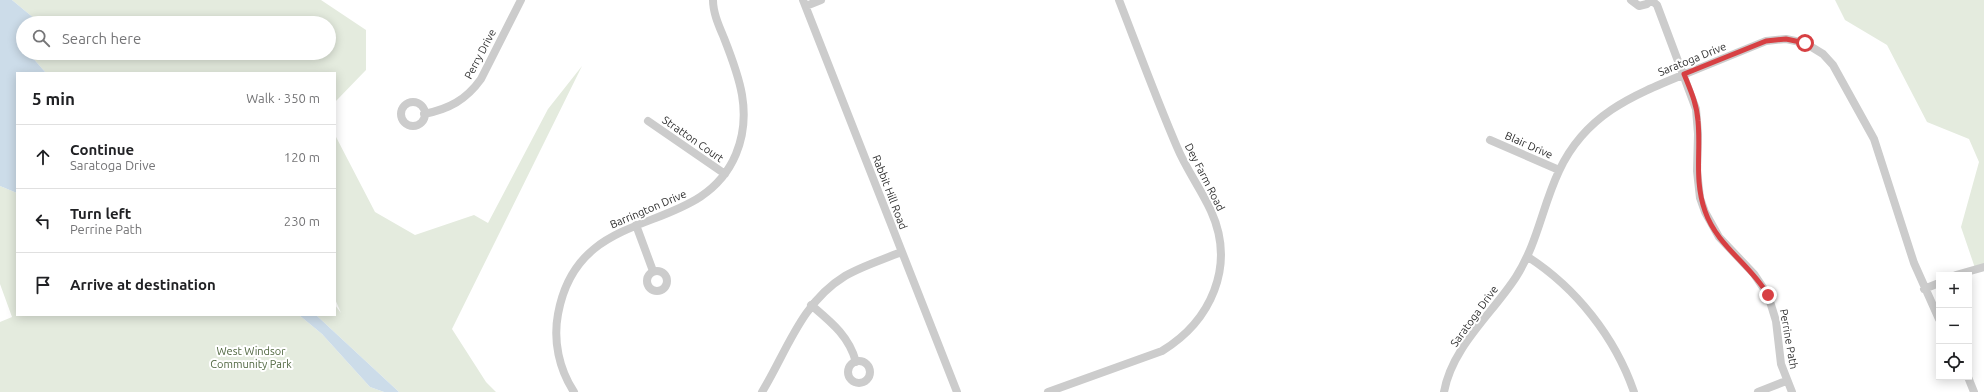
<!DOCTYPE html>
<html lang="en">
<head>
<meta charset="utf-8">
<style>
  body { margin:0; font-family:Ubuntu,sans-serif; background:#f2f2f2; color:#202124 }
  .controls { position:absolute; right:12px; bottom:12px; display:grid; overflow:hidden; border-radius:0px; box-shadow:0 2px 10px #0003 }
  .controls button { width:36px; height:36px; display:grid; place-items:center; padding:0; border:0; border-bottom:1px solid #e0e0e0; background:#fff; color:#202124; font:20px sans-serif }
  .stop { position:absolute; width:12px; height:12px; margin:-9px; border:3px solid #d74043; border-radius:50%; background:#fff }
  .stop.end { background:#d74043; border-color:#fff; box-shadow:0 1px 4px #0008 }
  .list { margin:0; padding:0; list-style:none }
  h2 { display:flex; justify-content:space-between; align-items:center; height:52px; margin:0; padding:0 16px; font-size:17px }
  h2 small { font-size:13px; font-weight:400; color:#757577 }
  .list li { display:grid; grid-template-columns:26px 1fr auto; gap:12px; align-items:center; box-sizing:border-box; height:64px; padding:0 16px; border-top:1px solid #e0e0e0 }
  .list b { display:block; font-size:15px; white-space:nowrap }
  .list p { margin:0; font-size:13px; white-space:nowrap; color:#757577 }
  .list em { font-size:13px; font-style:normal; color:#757577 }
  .icon { flex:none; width:22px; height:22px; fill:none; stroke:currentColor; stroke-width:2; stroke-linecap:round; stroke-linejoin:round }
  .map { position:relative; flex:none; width:1984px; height:392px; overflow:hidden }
  .search { position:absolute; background:#fff; box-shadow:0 2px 10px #0003; left:16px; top:16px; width:320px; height:44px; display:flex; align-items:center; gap:10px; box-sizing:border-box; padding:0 14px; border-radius:22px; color:#757577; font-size:15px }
  .panel { position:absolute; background:#fff; box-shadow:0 2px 10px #0003; left:16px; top:72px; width:320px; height:244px; border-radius:0px }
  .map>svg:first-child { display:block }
  .green { fill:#e4ebde }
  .water { fill:#ccdce9 }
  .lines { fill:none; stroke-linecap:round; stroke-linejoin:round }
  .street { stroke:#ccc; stroke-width:8 }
  .route { stroke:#d74043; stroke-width:5 }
  .labels { text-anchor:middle; stroke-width:4; stroke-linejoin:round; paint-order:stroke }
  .street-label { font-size:11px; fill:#2f2f2f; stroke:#fff }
  .park-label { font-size:11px; fill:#506740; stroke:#fff }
</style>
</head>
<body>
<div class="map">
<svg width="1984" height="392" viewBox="0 0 1984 392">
  <rect width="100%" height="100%" fill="#fff"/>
  <!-- green -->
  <path class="green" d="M12,0H321L366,30V70L335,102V73H46L32,57L33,53H329V23H35V19Z
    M1835,0H1984V268H1975L1961,227L1979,162L1969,139L1927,122L1887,45L1845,20Z
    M582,66L452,329L486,382L496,392H399L316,315H335V305L341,313L335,299V135L375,212L415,235L474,215L488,223L548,109Z
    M0,186L17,193V315H299L322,334L370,387L384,392H0V322L12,317L0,284Z"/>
  <!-- water -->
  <path class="water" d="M0,0H12L35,19V23H23V53H33L32,57L46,73H17V193L0,186Z
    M299,315H316L399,392H384L370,387L322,334Z"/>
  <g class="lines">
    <!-- street -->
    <path class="street" d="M803,0L957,392
      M1631,0L1639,6L1647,4L1651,0
      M1651,0L1657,5L1696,109L1698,134L1697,171L1700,198L1705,212L1719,237L1754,274L1768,295L1776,321L1781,364L1792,392
      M806,6L821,0
      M401 114a12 12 0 1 1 24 0a12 12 0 1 1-24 0Z
      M424,114C449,109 466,100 481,79L521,0
      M648,121L725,174
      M1490,140L1559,170
      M636,225L653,271
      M1528,257C1576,288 1615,337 1634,392
      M647 281a10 10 0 1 1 20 0a10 10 0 1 1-20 0Z
      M1956,275L1984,267
      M1924,289L1939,283
      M811,305C831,322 849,336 856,362
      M848 372a11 11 0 1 1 22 0a11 11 0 1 1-22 0Z
      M1968,377L1974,392
      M574,392C559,369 553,341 558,314C579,199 700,241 736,154C753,113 739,76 724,38C719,26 713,13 713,0
      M762,392C787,351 801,303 845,276C862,266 882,260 901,252
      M1048,392L1162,351C1211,321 1236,266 1211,211C1201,189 1186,169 1177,147C1156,98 1138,49 1119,0
      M1444,392C1452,347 1492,314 1516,277C1538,242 1542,207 1559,171C1585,115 1631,96 1685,74C1712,63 1739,52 1766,41L1786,39L1805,43L1823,54L1833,65L1874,139L1914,263L1939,319
      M1758,392L1786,381"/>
  </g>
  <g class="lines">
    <!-- route -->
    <path class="route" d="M1768,295C1750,264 1717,246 1705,211C1694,180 1701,152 1698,121C1697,104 1690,89 1684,74L1766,41L1786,39L1805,43"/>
  </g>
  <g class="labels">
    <!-- street labels -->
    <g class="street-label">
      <text transform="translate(480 54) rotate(-62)" y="4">Perry Drive</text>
      <text transform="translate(1692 59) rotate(-22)" y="4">Saratoga Drive</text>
      <text transform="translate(693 139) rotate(35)" y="4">Stratton Court</text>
      <text transform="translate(1529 145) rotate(24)" y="4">Blair Drive</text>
      <text transform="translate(1205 177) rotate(63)" y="4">Dey Farm Road</text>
      <text transform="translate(890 192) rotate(69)" y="4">Rabbit Hill Road</text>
      <text transform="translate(648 209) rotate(-23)" y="4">Barrington Drive</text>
      <text transform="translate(1474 316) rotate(-54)" y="4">Saratoga Drive</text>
      <text transform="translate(1789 339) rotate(80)" y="4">Perrine Path</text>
    </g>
    <!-- park labels -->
    <g class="park-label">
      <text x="251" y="355">West Windsor<tspan x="251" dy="13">Community Park</tspan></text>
    </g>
  </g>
</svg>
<div class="controls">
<button>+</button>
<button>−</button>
<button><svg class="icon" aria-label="locate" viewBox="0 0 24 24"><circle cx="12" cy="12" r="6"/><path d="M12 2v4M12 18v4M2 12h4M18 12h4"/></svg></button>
</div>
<div class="stop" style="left:1805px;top:43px"></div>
<div class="stop end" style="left:1768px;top:295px"></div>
<div class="search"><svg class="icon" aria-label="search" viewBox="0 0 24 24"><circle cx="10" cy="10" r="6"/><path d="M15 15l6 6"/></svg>Search here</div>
<section class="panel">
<h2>5 min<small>Walk · 350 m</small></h2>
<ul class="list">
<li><svg class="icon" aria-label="ahead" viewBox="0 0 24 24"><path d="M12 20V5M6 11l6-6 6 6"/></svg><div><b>Continue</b><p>Saratoga Drive</p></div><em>120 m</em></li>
<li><svg class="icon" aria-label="left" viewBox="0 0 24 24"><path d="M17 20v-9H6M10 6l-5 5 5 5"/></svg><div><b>Turn left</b><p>Perrine Path</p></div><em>230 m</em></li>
<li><svg class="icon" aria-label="arrive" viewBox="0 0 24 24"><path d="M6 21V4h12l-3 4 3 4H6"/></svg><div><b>Arrive at destination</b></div></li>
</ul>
</section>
</div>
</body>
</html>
